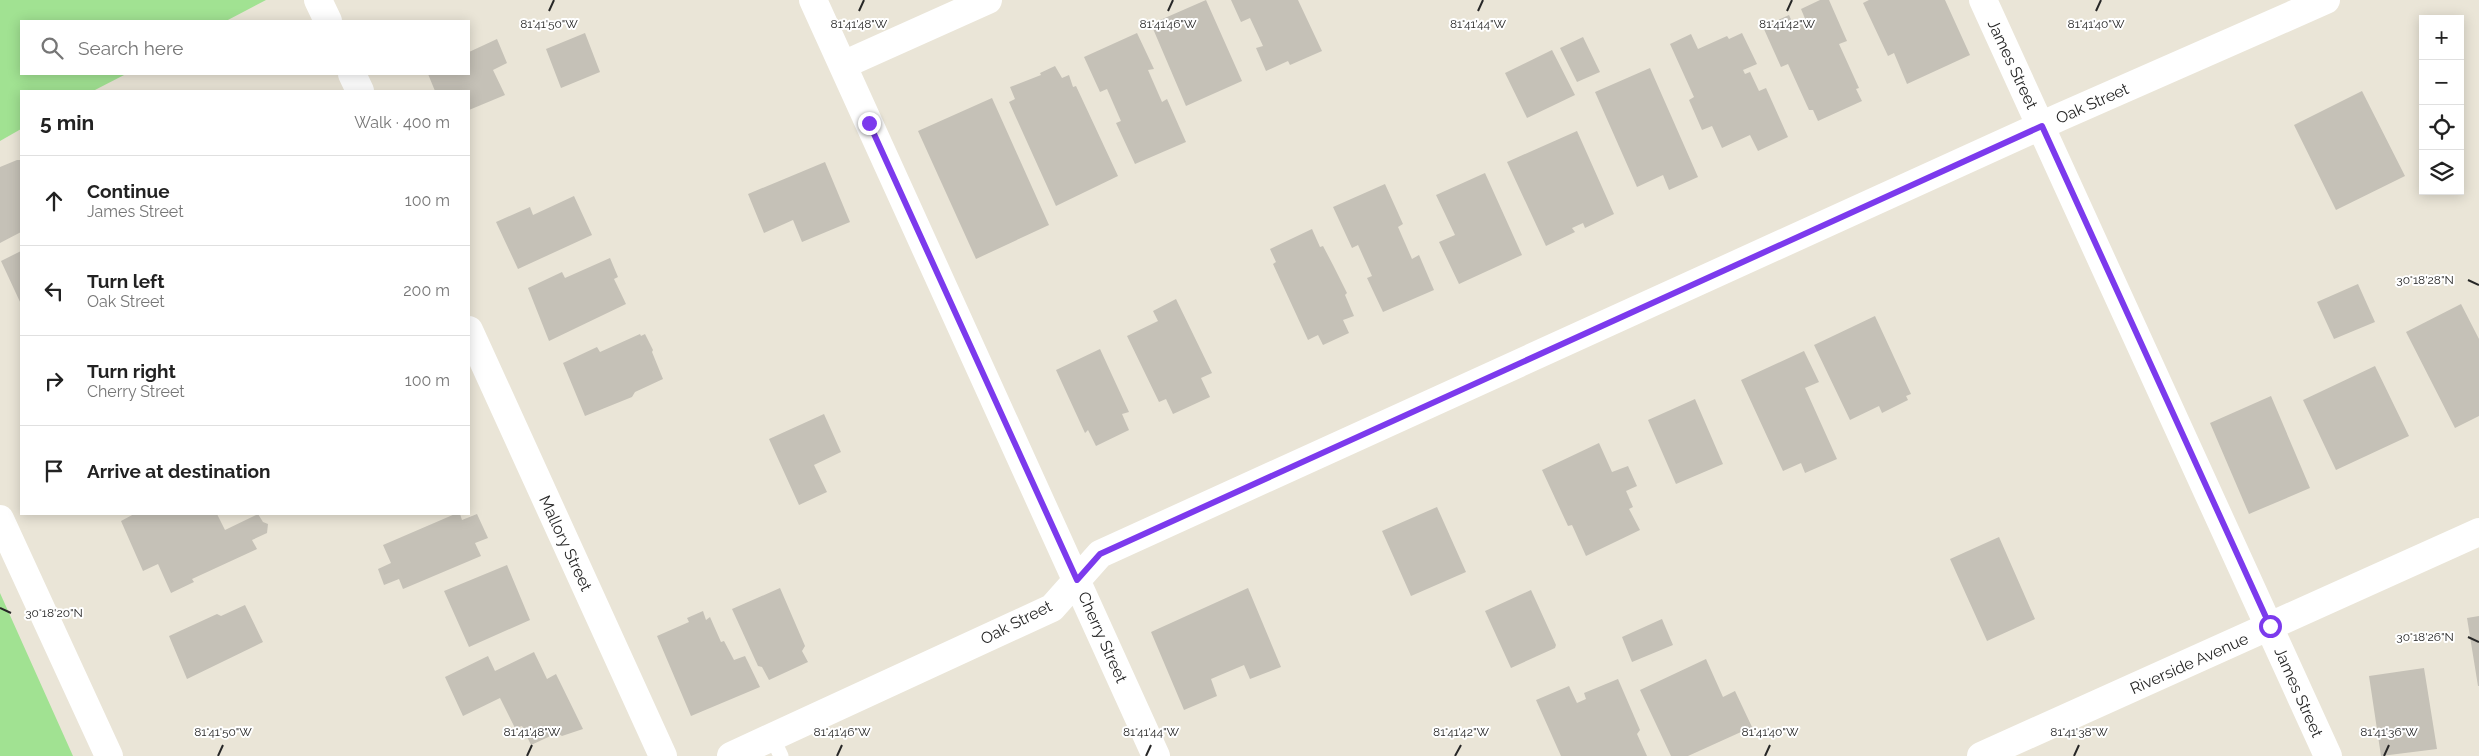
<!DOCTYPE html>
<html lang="en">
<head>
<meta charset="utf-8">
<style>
  body { margin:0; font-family:Raleway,sans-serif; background:#f2f2f2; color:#222 }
  .controls { position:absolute; right:15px; top:15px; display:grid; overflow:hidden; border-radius:0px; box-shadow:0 2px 12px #0003 }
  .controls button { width:45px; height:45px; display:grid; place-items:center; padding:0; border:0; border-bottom:1px solid #e0e0e0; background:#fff; color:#222; font:25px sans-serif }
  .stop { position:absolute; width:15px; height:15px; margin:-11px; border:4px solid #7c3aed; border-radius:50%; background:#fff }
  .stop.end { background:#7c3aed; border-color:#fff; box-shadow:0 1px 5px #0008 }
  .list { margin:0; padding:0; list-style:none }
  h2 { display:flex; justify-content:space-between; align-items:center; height:65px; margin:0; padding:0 20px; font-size:21px }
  h2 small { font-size:16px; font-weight:400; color:#767676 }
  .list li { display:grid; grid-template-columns:32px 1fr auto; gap:15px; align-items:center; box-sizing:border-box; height:90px; padding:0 20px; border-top:1px solid #e0e0e0 }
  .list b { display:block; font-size:19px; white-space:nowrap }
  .list p { margin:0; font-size:16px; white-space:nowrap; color:#767676 }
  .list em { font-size:16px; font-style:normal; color:#767676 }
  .icon { flex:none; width:28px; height:28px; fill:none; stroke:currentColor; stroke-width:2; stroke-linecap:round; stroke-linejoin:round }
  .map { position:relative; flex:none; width:2479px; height:756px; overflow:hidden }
  .search { position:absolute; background:#fff; box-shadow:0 2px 12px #0003; left:20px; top:20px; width:450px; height:55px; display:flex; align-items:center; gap:12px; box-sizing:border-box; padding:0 18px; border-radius:0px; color:#767676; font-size:19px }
  .panel { position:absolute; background:#fff; box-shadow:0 2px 12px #0003; left:20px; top:90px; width:450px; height:425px; border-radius:0px }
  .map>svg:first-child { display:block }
  .green { fill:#a1e292 }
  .building { fill:#c5c1b7 }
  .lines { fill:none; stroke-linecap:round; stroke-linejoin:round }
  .service { stroke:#fff; stroke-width:15 }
  .minor { stroke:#fff; stroke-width:28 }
  .route { stroke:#7c3aed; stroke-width:6 }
  .ticks { fill:none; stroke:#272727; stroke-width:2 }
  .labels { text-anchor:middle; stroke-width:4; stroke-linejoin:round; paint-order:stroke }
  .street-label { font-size:16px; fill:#272727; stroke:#fff }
  .ticks-label { font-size:12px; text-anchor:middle; fill:#272727; stroke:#fff; stroke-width:4; stroke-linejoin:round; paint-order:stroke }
</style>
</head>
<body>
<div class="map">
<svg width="2479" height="756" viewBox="0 0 2479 756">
  <rect width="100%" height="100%" fill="#eae5d7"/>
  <!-- green -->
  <path class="green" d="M0,0H266L226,21H21V74H126L93,91H21V129L0,141Z
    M0,593L73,756H0Z"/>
  <!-- building -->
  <path class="building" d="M1206,0L1242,81L1186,106L1151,24Z
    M1231,0H1298L1322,51L1290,65L1288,61L1266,71L1256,48L1263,46L1250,18L1241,22Z
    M1820,0H1829L1847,41L1839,44L1859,88L1856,89L1862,101L1818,121L1813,110H1809L1788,64L1781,67L1763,27L1789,15L1794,26L1806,21L1801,9Z
    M1869,0H1945L1970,55L1907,84L1894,53L1888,56L1863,3Z
    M585,33L600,72L561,88L546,49Z
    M1137,33L1154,69L1148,70L1162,102L1167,99L1186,142L1135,164L1116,123L1121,121L1107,89L1100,92L1084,57Z
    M1742,33L1757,64L1743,70L1745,74L1750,72L1759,91L1766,88L1788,137L1758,151L1750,135L1722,148L1712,126L1702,130L1689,100L1694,97L1670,44L1691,34L1698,49L1727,36L1729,39Z
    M1583,37L1600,72L1577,82L1560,48Z
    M497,39L507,63L493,70L505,95L469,110V91H435L428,74H469V52Z
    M1552,50L1575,95L1527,118L1505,73Z
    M1055,66L1062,78L1069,75L1073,87L1076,86L1118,176L1056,206L1009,102L1015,99L1010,87L1041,75L1040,73Z
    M1650,68L1698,177L1669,190L1663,175L1637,187L1595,92Z
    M2362,91L2405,176L2336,210L2294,125Z
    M992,98L1049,225L976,259L918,131Z
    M1577,131L1614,214L1585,228L1583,223L1572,228L1575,232L1546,246L1507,162Z
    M17,160H21V232L0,243V167Z
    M825,162L850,222L802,242L793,220L764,233L748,194Z
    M1485,173L1522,255L1459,284L1439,242L1455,235L1436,195Z
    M1385,184L1403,224L1398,227L1412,259L1419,255L1434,290L1383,312L1367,278L1372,276L1358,245L1352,248L1333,207Z
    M574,196L592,235L518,269L496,222L530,207L533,215Z
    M1312,229L1320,247L1323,246L1333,265L1347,293L1345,295L1354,316L1343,320L1349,333L1323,345L1318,335L1308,340L1273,264L1276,262L1270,249Z
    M21,251V304L1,261Z
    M610,258L618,277L614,279L626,304L549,341L528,288L562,272L565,278Z
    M2358,284L2375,322L2334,339L2317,302Z
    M1176,299L1212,373L1201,378L1210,397L1173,414L1166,399L1159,402L1127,336L1158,321L1153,311Z
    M2461,304L2479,339V416L2455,428L2406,332Z
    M1875,316L1911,394L1906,396L1908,400L1882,413L1879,406L1850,420L1814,345Z
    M640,334L641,336L645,334L653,350L652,352L663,379L635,392L632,397L585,416L563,363L597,347L600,352Z
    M1100,349L1129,412L1122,414L1129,430L1096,446L1088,430L1085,433L1056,370Z
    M1804,351L1819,382L1805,388L1837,459L1805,473L1801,463L1783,471L1741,380Z
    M2375,366L2409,436L2336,470L2303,400Z
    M2271,396L2310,488L2249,514L2210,423Z
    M1695,399L1723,464L1676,484L1648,420Z
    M824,414L841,452L814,465L827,492L799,505L769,439Z
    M1599,443L1612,472L1628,466L1637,486L1626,491L1633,507L1629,509L1640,530L1586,556L1572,525L1568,526L1542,470Z
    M1437,507L1466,572L1411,596L1382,531Z
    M134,514H217L225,530L258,514L263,522L268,524L267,533L252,540L257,549L192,579L194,582L171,593L158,564L143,571L121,521Z
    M455,514H460L462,520L477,514L488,538L475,543L481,556L403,589L399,579L384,585L378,569L391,563L383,545Z
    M1999,537L2035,619L1987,641L1950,559Z
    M507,565L530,620L469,647L444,591Z
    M780,588L805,646L802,651L808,662L769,680L762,667L758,666L732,609Z
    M1248,588L1281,667L1250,679L1244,665L1211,679L1217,696L1184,710L1151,632Z
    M1531,590L1556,645L1555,648L1511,668L1485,611Z
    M245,605L263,642L187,679L169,636L217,614L221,616Z
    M703,611L706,620L710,617L721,642L724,641L734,660L745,656L760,687L691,716L657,636L689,622L687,618Z
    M2479,616V686H2478L2467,618Z
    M1662,619L1673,645L1632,662L1622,637Z
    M534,652L547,679L556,674L583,729L562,736L557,733L531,745L522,726L515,728L500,698L463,716L445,677L488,656L495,671Z
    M1706,659L1723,697L1735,691L1752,727L1688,756H1671L1640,690Z
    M2424,668L2437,749L2381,756L2369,676Z
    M1618,679L1640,730L1637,734L1647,756H1561L1536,700L1569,686L1577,703L1586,699L1584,693Z"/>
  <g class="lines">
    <!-- service -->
    <path class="service" d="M772,737L781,756"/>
    <!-- minor -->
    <path class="minor" d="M318,0L328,21
      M813,0L1156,756
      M1983,0L2328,756
      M843,65L988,0
      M352,74L360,91
      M469,330L663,756
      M0,519L109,756
      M731,756L1052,608L1100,554L2060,117L2326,0
      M1981,756L2479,532"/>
  </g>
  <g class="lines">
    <!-- route -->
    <path class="route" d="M869,123L1077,580L1100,554L2042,126L2270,626"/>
  </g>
  <!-- ticks -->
  <path class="ticks" d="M549,11L554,0M859,11L864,0M1168,11L1173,0M1478,11L1483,0M1787,11L1792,0M2096,11L2101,0M2468,280L2479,285M0,608L11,613M2468,637L2479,642M218,756L223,745M527,756L532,745M837,756L842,745M1146,756L1151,745M1455,756L1461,745M1765,756L1770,745M2074,756L2079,745M2384,756L2389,745"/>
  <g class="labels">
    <!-- street labels -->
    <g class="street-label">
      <text transform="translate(2013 64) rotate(65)" y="6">James Street</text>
      <text transform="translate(2092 103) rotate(-24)" y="6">Oak Street</text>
      <text transform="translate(566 543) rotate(65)" y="6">Mallory Street</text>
      <text transform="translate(1016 622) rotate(-27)" y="6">Oak Street</text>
      <text transform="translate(1103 637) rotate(66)" y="6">Cherry Street</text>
      <text transform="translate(2189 663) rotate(-24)" y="6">Riverside Avenue</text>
      <text transform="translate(2299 692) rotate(66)" y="6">James Street</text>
    </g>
  </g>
  <g class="ticks-label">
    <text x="549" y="28">81°41'50"W</text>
    <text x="859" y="28">81°41'48"W</text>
    <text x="1168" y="28">81°41'46"W</text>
    <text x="1478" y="28">81°41'44"W</text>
    <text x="1787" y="28">81°41'42"W</text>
    <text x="2096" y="28">81°41'40"W</text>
    <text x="2425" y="284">30°18'28"N</text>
    <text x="54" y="617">30°18'20"N</text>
    <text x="2425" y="641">30°18'26"N</text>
    <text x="223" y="736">81°41'50"W</text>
    <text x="532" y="736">81°41'48"W</text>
    <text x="842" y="736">81°41'46"W</text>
    <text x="1151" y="736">81°41'44"W</text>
    <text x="1461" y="736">81°41'42"W</text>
    <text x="1770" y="736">81°41'40"W</text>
    <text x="2079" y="736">81°41'38"W</text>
    <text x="2389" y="736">81°41'36"W</text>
  </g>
</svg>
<div class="controls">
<button>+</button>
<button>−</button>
<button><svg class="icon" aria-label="locate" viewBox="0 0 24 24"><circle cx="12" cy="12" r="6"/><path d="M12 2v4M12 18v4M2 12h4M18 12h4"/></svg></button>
<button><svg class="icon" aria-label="layers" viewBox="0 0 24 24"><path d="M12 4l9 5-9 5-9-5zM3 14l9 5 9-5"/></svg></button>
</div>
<div class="stop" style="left:2270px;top:626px"></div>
<div class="stop end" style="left:869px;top:123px"></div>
<div class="search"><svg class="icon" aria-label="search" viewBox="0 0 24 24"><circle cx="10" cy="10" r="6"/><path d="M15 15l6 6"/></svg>Search here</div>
<section class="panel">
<h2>5 min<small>Walk · 400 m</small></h2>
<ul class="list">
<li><svg class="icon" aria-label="ahead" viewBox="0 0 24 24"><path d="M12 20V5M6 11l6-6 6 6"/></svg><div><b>Continue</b><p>James Street</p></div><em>100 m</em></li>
<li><svg class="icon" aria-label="left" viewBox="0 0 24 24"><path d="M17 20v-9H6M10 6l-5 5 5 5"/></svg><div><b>Turn left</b><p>Oak Street</p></div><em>200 m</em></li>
<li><svg class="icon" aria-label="right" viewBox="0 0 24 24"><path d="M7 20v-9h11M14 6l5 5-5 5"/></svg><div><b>Turn right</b><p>Cherry Street</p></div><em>100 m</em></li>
<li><svg class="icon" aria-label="arrive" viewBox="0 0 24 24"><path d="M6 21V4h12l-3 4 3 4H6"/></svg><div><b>Arrive at destination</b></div></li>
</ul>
</section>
</div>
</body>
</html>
